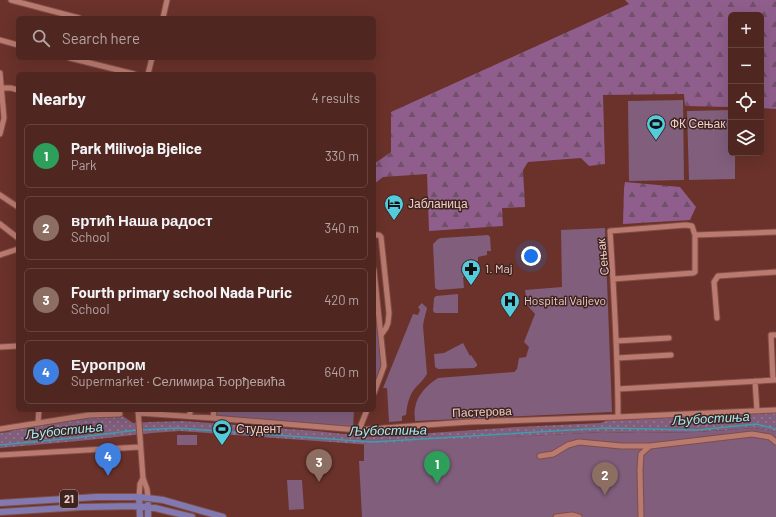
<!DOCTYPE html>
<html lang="en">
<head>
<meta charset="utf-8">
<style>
  body { margin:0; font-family:Barlow,sans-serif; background:#5a322d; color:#f1f3f6 }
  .controls { position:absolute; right:12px; top:12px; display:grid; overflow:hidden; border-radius:6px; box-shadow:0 4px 16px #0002 }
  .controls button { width:36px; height:36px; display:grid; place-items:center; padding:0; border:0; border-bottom:1px solid #67433e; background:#502620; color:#f1f3f6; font:20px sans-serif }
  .you { position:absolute; left:531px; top:256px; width:14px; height:14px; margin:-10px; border:3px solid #fff; border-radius:50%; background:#1a73e8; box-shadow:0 0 0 6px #1a73e833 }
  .badge { display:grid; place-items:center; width:26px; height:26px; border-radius:50%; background:#8c9099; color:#fff; font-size:13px; font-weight:700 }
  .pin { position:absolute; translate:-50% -33px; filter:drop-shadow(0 1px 2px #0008) }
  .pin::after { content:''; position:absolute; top:21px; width:14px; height:12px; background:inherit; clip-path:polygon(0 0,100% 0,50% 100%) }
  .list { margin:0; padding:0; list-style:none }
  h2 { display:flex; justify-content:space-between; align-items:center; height:52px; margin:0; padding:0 16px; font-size:17px }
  h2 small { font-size:13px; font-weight:400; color:#b4a5a5 }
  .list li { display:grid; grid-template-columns:26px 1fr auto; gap:12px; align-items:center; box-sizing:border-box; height:64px; margin:0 8px 8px; padding:0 8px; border:1px solid #67433e; border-radius:6px }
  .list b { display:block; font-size:15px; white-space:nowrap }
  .list p { margin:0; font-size:13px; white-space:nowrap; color:#b4a5a5 }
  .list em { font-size:13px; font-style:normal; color:#b4a5a5 }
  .icon { flex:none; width:22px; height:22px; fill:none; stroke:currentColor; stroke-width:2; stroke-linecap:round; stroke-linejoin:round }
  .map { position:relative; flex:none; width:776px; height:517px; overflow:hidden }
  .search { position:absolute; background:#502620; box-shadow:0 4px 16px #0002; left:16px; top:16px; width:360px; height:44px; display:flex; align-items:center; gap:10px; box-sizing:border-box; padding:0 14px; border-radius:6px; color:#b4a5a5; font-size:15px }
  .panel { position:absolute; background:#502620; box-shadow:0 4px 16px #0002; left:16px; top:72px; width:360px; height:340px; border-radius:6px }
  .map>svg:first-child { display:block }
  .grass { fill:url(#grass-dots) }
  .forest { fill:url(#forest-firs) }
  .park { fill:#805e7c }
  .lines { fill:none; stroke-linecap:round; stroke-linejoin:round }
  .stream { stroke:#3e9cac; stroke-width:1.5 }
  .minor-casing { stroke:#7e4e48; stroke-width:7 }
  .major-casing { stroke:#7e4e48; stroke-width:8 }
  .minor { stroke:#ba7a6f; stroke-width:5 }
  .major { stroke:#8279b0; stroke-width:6 }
  .labels { text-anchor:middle; stroke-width:3; stroke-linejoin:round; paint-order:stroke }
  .shield { fill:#3e241f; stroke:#bb9a95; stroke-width:1 }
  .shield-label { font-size:11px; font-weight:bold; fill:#f1cdc7 }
  .poi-label { font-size:12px; fill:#f1cdc7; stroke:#3e241f; text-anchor:start }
  .street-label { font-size:12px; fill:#f1cdc7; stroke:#3e241f }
  .water-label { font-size:13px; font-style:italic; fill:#a5ecf8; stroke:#3e241f }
</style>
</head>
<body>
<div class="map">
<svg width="776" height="517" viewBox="0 0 776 517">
  <defs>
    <pattern id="grass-dots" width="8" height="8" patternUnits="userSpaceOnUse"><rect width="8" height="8" fill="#805e7c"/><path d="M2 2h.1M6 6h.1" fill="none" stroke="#997b93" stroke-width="1.8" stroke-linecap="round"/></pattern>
    <pattern id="forest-firs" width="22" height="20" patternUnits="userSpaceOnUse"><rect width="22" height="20" fill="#905e8c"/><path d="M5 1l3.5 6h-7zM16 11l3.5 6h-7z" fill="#705068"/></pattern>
  </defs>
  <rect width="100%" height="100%" fill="#6a322a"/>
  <!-- grass -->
  <path class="grass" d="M776,410V432L755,428L697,432L640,433L603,432L372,445L180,431L152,433L89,440L0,448V433L8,432L38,423L120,414L133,423L149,422L183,421L316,431L372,437L517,427L600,423L618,417Z"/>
  <!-- forest -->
  <path class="forest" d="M625,0H776V110V109L761,108V15H731V107L685,106L684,94L603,95L605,164L589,166L581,158L528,162L523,170L525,207L502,208L503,226L429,231L427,174L383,177L374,184V164L391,152V112L629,4Z
    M625,182L680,187L696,207L690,220L623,224L624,188Z"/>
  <!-- park -->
  <path class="park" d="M683,100L684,180L629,181L628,101Z
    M731,110V153H735V179L689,180L687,111Z
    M605,228L612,412L415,421C415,417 414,412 415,408C417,395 427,385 438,378L514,372L517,369L519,358L526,357L529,347L524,342L535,314L527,305L525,290L562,287L561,230Z
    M488,235L490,237L491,251H487V255L478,257V261L466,262L467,276L463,277L464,288L439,290L436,289L435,287L433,244L438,239L441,238Z
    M374,270L384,366L374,383Z
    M458,294V313H435L433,311L434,298L436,296Z
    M422,303L427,308L424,320L423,326L427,374C424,379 420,383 416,387C409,395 407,405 406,415L402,416V421L389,422L387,388H383L413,314L418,315L420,310L418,307Z
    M463,343L470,356L471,355L477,364V366L474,368L438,369L435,367L434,354L444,353Z
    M214,410H354L353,430L213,418Z
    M755,428L776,432V517H362L359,461H364V444L567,434L603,432L640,433L697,432Z
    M177,435H197V445H177Z
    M287,480H302L304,509L289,510Z"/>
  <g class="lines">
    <!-- stream -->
    <path class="stream" d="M141,430L177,428L372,442L605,428L697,430L756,424L776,429
      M0,445L74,438L137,430"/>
    <defs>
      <path id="minor" d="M11,0L79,18
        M163,18L167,0
        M0,40L18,45
        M70,58L134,74
        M0,73L4,118L0,134
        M148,74L152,58
        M1,88H11L18,90
        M0,195L18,207
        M0,224L18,238
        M374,235H379L381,237L389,313L388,323L386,328L381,335
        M695,235L776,232
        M0,255L18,249
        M374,270L384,366L374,393
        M613,279L693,273L695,272V235L692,226L686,225L610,231C614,293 618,355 618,417
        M717,318L714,282L718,276L776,272
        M616,341L669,338
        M0,347L18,346
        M617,358L671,355
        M773,380L771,335H776
        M755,381L757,411
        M618,389L776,380
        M138,410L143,478L147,489L148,498
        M190,410V416
        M138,413L213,418L359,430L411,426L469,422L618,417L776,410
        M213,418L214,410
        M38,423L39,410
        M0,429L89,415L120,414
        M359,430L367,410
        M0,455L140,447
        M540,456L553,454L568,445L579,442L621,446H650
        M139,497L140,484L143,478
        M556,517L572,515L579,517
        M641,517L640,469L641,454L650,446L752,434L770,437L776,442"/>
      <path id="major" d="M139,497L140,517
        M0,503L97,497H139L163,500L223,517
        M0,512L82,507L139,506L155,508L192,517
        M148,517V505"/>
    </defs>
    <!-- minor casing -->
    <use href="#minor" class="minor-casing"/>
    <!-- major casing -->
    <use href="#major" class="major-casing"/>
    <!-- minor -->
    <use href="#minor" class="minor"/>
    <!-- major -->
    <use href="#major" class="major"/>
  </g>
  <!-- icons -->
  <defs>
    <symbol id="stadium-pin" viewBox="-11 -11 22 30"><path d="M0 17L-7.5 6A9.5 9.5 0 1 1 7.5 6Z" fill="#54cadd" stroke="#3e241f"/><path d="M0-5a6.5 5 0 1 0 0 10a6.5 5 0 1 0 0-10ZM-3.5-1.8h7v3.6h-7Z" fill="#111"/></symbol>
    <symbol id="hotel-pin" viewBox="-11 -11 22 30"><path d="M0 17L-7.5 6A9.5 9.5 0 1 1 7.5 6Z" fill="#54cadd" stroke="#3e241f"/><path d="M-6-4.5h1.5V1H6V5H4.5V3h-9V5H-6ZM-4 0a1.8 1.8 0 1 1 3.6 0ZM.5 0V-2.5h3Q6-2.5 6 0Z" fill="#111"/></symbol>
    <symbol id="pharmacy-pin" viewBox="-11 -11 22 30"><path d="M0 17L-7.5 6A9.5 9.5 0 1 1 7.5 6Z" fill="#54cadd" stroke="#3e241f"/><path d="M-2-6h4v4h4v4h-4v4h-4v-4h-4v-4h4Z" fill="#111"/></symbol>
    <symbol id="hospital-pin" viewBox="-11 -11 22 30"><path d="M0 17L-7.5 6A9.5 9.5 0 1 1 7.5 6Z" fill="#54cadd" stroke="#3e241f"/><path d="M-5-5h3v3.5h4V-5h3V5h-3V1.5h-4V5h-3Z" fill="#111"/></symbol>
  </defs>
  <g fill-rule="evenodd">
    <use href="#stadium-pin" x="645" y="113" width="22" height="30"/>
    <use href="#hotel-pin" x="383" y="193" width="22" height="30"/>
    <use href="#pharmacy-pin" x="460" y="258" width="22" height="30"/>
    <use href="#hospital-pin" x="499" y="290" width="22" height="30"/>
    <use href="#stadium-pin" x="211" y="418" width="22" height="30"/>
  </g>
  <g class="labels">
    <!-- shield labels -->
    <rect class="shield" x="60" y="490" width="18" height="18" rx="3"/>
    <g class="shield-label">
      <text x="69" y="503">21</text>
    </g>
    <!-- poi labels -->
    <g class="poi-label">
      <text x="670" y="128">ФК Сењак</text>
      <text x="408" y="208">Јабланица</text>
      <text x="485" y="273">1. Maj</text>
      <text x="524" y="305">Hospital Valjevo</text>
      <text x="236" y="433">Студент</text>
    </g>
    <!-- street labels -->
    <g class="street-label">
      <text transform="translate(603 257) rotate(-96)" y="4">Сењак</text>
      <text transform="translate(482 412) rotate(-2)" y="4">Пастерова</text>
    </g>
    <!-- water labels -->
    <g class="water-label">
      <text transform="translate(711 418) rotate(-3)" y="5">Љубостиња</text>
      <text transform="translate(64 430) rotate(-6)" y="5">Љубостиња</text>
      <text transform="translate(388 430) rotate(-1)" y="5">Љубостиња</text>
    </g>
  </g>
</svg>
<div class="controls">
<button>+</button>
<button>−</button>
<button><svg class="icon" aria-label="locate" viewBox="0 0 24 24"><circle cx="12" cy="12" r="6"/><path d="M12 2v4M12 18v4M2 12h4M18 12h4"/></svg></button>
<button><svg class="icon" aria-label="layers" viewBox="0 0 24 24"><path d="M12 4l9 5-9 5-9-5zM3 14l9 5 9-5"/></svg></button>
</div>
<div class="you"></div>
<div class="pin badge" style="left:437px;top:484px;background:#2e9e5b">1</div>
<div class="pin badge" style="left:605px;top:495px;background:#8d6e63">2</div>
<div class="pin badge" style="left:319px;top:482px;background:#8d6e63">3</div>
<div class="pin badge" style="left:108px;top:476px;background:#3f7fe0">4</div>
<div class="search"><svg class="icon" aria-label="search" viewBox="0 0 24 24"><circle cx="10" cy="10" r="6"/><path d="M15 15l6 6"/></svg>Search here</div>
<section class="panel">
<h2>Nearby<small>4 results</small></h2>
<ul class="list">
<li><span class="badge" style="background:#2e9e5b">1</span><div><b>Park Milivoja Bjelice</b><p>Park</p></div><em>330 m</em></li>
<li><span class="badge" style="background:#8d6e63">2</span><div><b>вртић Наша радост</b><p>School</p></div><em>340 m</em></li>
<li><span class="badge" style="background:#8d6e63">3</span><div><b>Fourth primary school Nada Puric</b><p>School</p></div><em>420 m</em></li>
<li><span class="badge" style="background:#3f7fe0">4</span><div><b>Еуропром</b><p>Supermarket · Селимира Ђорђевића</p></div><em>640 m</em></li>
</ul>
</section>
</div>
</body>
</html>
